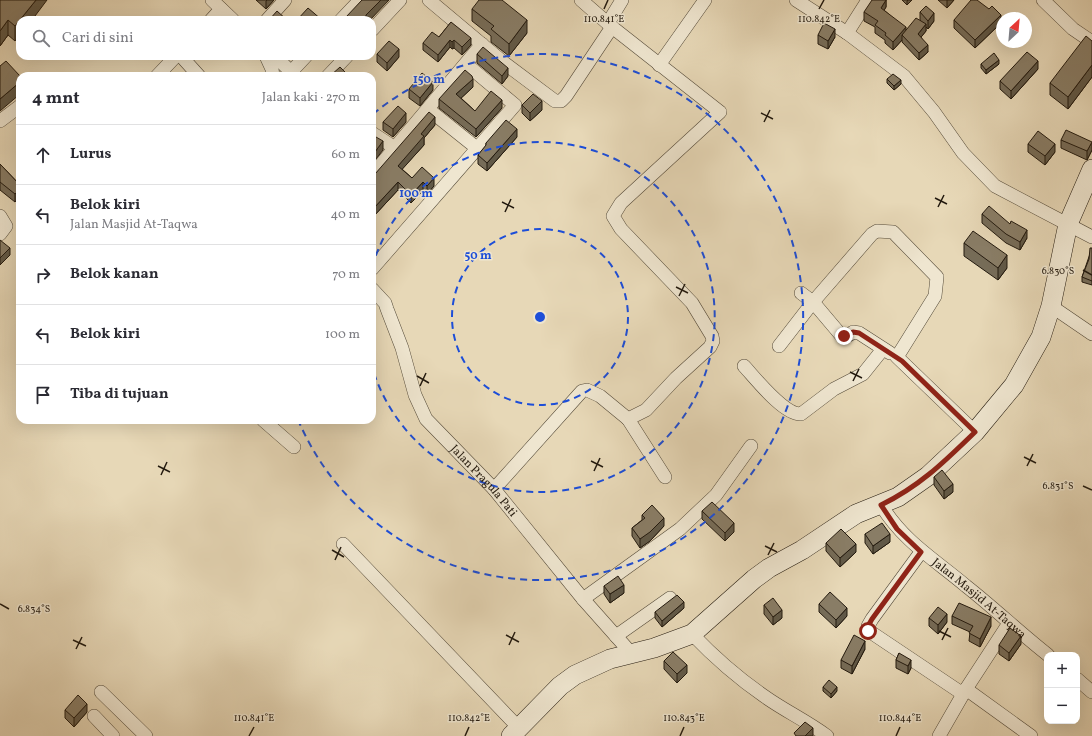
<!DOCTYPE html>
<html lang="id">
<head>
<meta charset="utf-8">
<style>
  body { margin:0; font-family:Vollkorn,serif; background:#f7f7f7; color:#2b2b33 }
  .controls { position:absolute; right:12px; bottom:12px; display:grid; overflow:hidden; border-radius:8px; box-shadow:0 4px 16px #0002 }
  .controls button { width:36px; height:36px; display:grid; place-items:center; padding:0; border:0; border-bottom:1px solid #e1e1e2; background:#fff; color:#2b2b33; font:20px sans-serif }
  .compass { position:absolute; left:996px; top:12px; width:36px; height:36px; border-radius:50%; background:#fff; box-shadow:0 4px 16px #0002; rotate:26deg }
  .stop { position:absolute; width:12px; height:12px; margin:-9px; border:3px solid #8f2418; border-radius:50%; background:#fff }
  .stop.end { background:#8f2418; border-color:#fff; box-shadow:0 1px 4px #0008 }
  .list { margin:0; padding:0; list-style:none }
  h2 { display:flex; justify-content:space-between; align-items:center; height:52px; margin:0; padding:0 16px; font-size:17px }
  h2 small { font-size:13px; font-weight:400; color:#7c7c81 }
  .list li { display:grid; grid-template-columns:26px 1fr auto; gap:12px; align-items:center; box-sizing:border-box; height:60px; padding:0 16px; border-top:1px solid #e1e1e2 }
  .list b { display:block; font-size:15px; white-space:nowrap }
  .list p { margin:0; font-size:13px; white-space:nowrap; color:#7c7c81 }
  .list em { font-size:13px; font-style:normal; color:#7c7c81 }
  .icon { flex:none; width:22px; height:22px; fill:none; stroke:currentColor; stroke-width:2; stroke-linecap:round; stroke-linejoin:round }
  .map { position:relative; flex:none; width:1092px; height:736px; overflow:hidden }
  .search { position:absolute; background:#fff; box-shadow:0 4px 16px #0002; left:16px; top:16px; width:360px; height:44px; display:flex; align-items:center; gap:10px; box-sizing:border-box; padding:0 14px; border-radius:12px; color:#7c7c81; font-size:15px }
  .panel { position:absolute; background:#fff; box-shadow:0 4px 16px #0002; left:16px; top:72px; width:360px; height:352px; border-radius:12px }
  .map>svg:first-child { display:block }
  .lines { fill:none; stroke-linecap:round; stroke-linejoin:round }
  .street-casing { stroke:#544a39; stroke-width:14 }
  .secondary-casing { stroke:#231a0f; stroke-width:20 }
  .street { stroke:#efe6d0; stroke-width:13 }
  .secondary { stroke:#efe6d0; stroke-width:19 }
  .wall { fill:#766c58; stroke:#231a0f }
  .shaded-wall { fill:#605847; stroke:#231a0f }
  .building { fill:#897d66; stroke:#231a0f }
  .route { stroke:#8f2418; stroke-width:5 }
  .ticks { fill:none; stroke:#231a0f; stroke-width:1.5 }
  .ring { fill:none; stroke:#1d4ed8; stroke-width:2; stroke-dasharray:7 5 }
  .labels { text-anchor:middle; stroke-width:3; stroke-linejoin:round; paint-order:stroke }
  .street-label { font-size:12px; fill:#231a0f; stroke:#efe6d0 }
  .ticks-label { font-size:10px; text-anchor:middle; fill:#231a0f; stroke:#efe6d0; stroke-width:3; stroke-linejoin:round; paint-order:stroke }
  .centre { fill:#1d4ed8; stroke:#efe6d0; stroke-width:2 }
  .ring-label { font-size:12px; text-anchor:middle; font-weight:bold; fill:#1d4ed8; stroke:#efe6d0; stroke-width:3; stroke-linejoin:round; paint-order:stroke }
</style>
</head>
<body>
<div class="map">
<svg width="1092" height="736" viewBox="0 0 1092 736">
  <rect width="100%" height="100%" fill="#e7d8b7"/>
  <filter id="stains"><feTurbulence type="fractalNoise" baseFrequency=".005" numOctaves="4"/><feColorMatrix values="0 0 0 0 .2 0 0 0 0 .09 0 0 0 0 .02 0 0 0 .5 -.17"/></filter>
  <radialGradient id="worn" r=".72"><stop offset=".6" stop-color="#630" stop-opacity="0"/><stop offset="1" stop-color="#630" stop-opacity=".3"/></radialGradient>
  <g class="lines">
    <defs>
      <g id="street">
        <path d="M212,0L233,20"/>
        <path d="M429,0L503,62L555,101H561L566,96L612,27"/>
        <path d="M796,0L847,33L904,76L934,112L963,153L995,186L1092,237"/>
        <path d="M1043,0L1073,29L1092,42"/>
        <path d="M211,20L221,9"/>
        <path d="M267,20L285,0"/>
        <path d="M341,20L360,0"/>
        <path d="M608,23L622,0"/>
        <path d="M372,30L400,0"/>
        <path d="M847,33L868,0"/>
        <path d="M181,56L199,76"/>
        <path d="M266,56L272,69L273,76"/>
        <path d="M269,60H279L295,76"/>
        <path d="M659,65L705,0"/>
        <path d="M291,72L306,56"/>
        <path d="M157,76L176,56"/>
        <path d="M328,76L347,56"/>
        <path d="M428,109L478,149"/>
        <path d="M0,121L20,106"/>
        <path d="M372,133L395,148"/>
        <path d="M372,175L482,44"/>
        <path d="M0,216L6,226L0,234"/>
        <path d="M372,269L515,105L466,64"/>
        <path id="s1" d="M372,289L385,303L387,309L402,348L415,395L426,419L494,489L583,599L631,653"/>
        <path d="M801,293L813,302L840,334C846,337 848,336 853,332L859,333L890,353"/>
        <path d="M1051,306L1092,334"/>
        <path d="M779,346L813,302L872,234L877,231L893,232L937,277L935,296L897,357L975,432"/>
        <path d="M744,366C756,379 784,415 801,414L834,389L863,374L883,349"/>
        <path d="M628,419L665,477"/>
        <path d="M263,420L294,447"/>
        <path d="M494,489L582,391L587,390L600,396L628,419L646,410L676,378L710,347L713,341L712,336L692,303L621,229L613,216L621,203L720,112L612,27L581,0"/>
        <path id="s2" d="M881,505C904,542 934,559 966,586C994,608 1020,633 1048,655"/>
        <path d="M343,544L518,727"/>
        <path d="M921,552L872,619L868,626L869,631L963,694"/>
        <path d="M583,599L680,529L716,495L751,446"/>
        <path d="M692,634C714,657 738,678 764,696C785,711 807,721 827,736"/>
        <path d="M616,636L670,598"/>
        <path d="M1077,679L1092,692"/>
        <path d="M966,689L1031,736"/>
        <path d="M101,692L146,736"/>
        <path d="M94,716L113,736"/>
        <path d="M939,736L966,689L1009,623"/>
      </g>
      <path id="secondary" d="M511,736L560,686L575,675L610,659L654,648L692,634L754,579L769,568L802,550L856,514L898,497L928,476L975,432L1014,385L1041,337L1051,306L1068,224L1092,169"/>
    </defs>
    <!-- street casing -->
    <use href="#street" class="street-casing"/>
    <!-- secondary casing -->
    <use href="#secondary" class="secondary-casing"/>
    <!-- street -->
    <use href="#street" class="street"/>
    <!-- secondary -->
    <use href="#secondary" class="secondary"/>
  </g>
  <!-- wall -->
  <path class="wall" d="M0,0L20,20V35L15,41L8,35L0,46Z
    M256,0H274L266,9Z
    M886,0V7L884,10L906,30L921,21L920,20V12L934,21L928,29L926,27V31L921,37L928,52L919,60L902,42V40L893,50L885,43V40L875,33V27L864,21V12Z
    M902,0H912L907,5Z
    M938,0H954L947,8Z
    M472,9L527,33L509,56L491,42V36L472,21Z
    M954,20L1001,23L975,48L954,28Z
    M451,22L471,45L462,55L454,48L452,49L450,47L438,62L423,50V43L439,37Z
    M818,35L835,37L828,49L818,44Z
    M1092,41V77L1068,109L1050,95V83Z
    M377,54L399,57L387,71L377,62Z
    M477,54L508,76L502,84L477,63Z
    M330,56H336L333,59Z
    M981,64H999L986,74L981,68Z
    M1038,69L1011,99L1000,89V81Z
    M887,79L901,84L894,90L887,83Z
    M473,87L461,98L475,111L502,108L476,137L439,108V99Z
    M409,89L433,90L420,106L409,98Z
    M522,105L542,110L530,121L522,113Z
    M383,122H406L393,137L383,130Z
    M435,125L424,138V145L402,169L412,178L434,186L427,194L423,191L411,203L398,190L373,217L372,216V174H375Z
    M517,137L487,171L478,164V155L486,146V143Z
    M1061,140L1092,150L1087,160L1061,148Z
    M1028,144L1055,152L1045,165L1028,152Z
    M0,164L20,185L15,202L0,190Z
    M982,214L1027,238L1020,250L1006,243L982,223Z
    M964,243L1007,268L998,280L964,256Z
    M1092,248V285L1082,282V277Z
    M934,477L953,492L944,499L934,485Z
    M702,511L734,532L725,541L702,519Z
    M642,515L664,526L650,541L640,548L632,536V528L642,520Z
    M865,534L890,542L873,554L865,543Z
    M826,543L856,552L840,567L826,551Z
    M604,586L624,593L610,603L604,594Z
    M819,604L847,616L836,628L819,612Z
    M764,605L782,618L773,625L764,614Z
    M684,608L662,627L655,618V612Z
    M952,616L991,626L980,647L969,641L970,632L952,624Z
    M929,618L947,622L938,634L929,626Z
    M1021,644L1009,661L999,654V645Z
    M865,649L852,674L841,668V660Z
    M899,653L911,668L908,674L896,668V660Z
    M664,661L687,673L677,683L664,669Z
    M823,687L837,691L831,698L823,691Z
    M65,710L87,712L74,727L65,718Z"/>
  <!-- shaded-wall -->
  <path class="shaded-wall" d="M36,0H47L32,20H20V35L15,41V26Z
    M267,0H274L266,9V1Z
    M381,0H389L370,20H365L366,15Z
    M886,0V7L881,16V8Z
    M908,0H912L907,5V1Z
    M947,0H954L947,8Z
    M934,13V21L928,29V21Z
    M1001,15V23L975,48V40Z
    M8,20V35L0,46V31Z
    M527,20V33L509,56V44Z
    M926,24V31L918,41V34Z
    M906,27V35H902V40L893,50V42Z
    M835,29V37L828,49V41Z
    M471,38V45L462,55V47Z
    M450,40V47L438,62V55Z
    M454,40V48L452,49V42Z
    M928,45V52L919,60V53Z
    M399,49V57L387,71V63Z
    M333,56H336L333,59Z
    M999,60V64L986,74V70Z
    M1038,61V69L1011,99V91Z
    M1092,65V77L1068,109V97Z
    M508,68V76L502,84V76Z
    M473,79V87L456,103V94Z
    M901,80V84L894,90V86Z
    M20,82V94L0,111V99Z
    M433,82V90L420,106V98Z
    M502,100V108L476,137V129Z
    M542,101V110L530,121V113Z
    M406,113V122L393,137V129Z
    M435,117V125L424,138V145L398,174V166L421,134Z
    M517,129V137L487,171V163Z
    M383,141V150L372,164V156Z
    M1092,142V150L1087,160V151Z
    M1055,144V152L1045,165V156Z
    M434,178V186L427,194V186Z
    M398,182V190L373,217V209Z
    M423,182V191L411,203V195Z
    M20,189V196L15,202V194Z
    M1027,230V238L1020,250V242Z
    M10,248V255L0,265V258Z
    M1007,255V268L998,280V268Z
    M953,484V492L944,499V491Z
    M664,518V526L650,541L640,548V539Z
    M734,523V532L725,541V533Z
    M890,534V542L873,554V546Z
    M856,544V552L840,567V558Z
    M624,585V593L610,603V594Z
    M684,602V608L662,627V621Z
    M847,608V616L836,628V620Z
    M782,610V618L773,625V617Z
    M947,614V622L938,634V625Z
    M991,617V626L980,647V639Z
    M1021,636V644L1009,661V653Z
    M865,641V649L852,674V666Z
    M911,660V668L908,674V666Z
    M687,665V673L677,683V674Z
    M837,687V691L831,698V694Z
    M87,704V712L74,727V718Z
    M813,728V736H805Z"/>
  <!-- building -->
  <path class="building" d="M0,0H36L15,26L8,20L0,31Z
    M362,0H381L366,15L365,20H336L338,18L346,17Z
    M479,0H502L527,20L509,44L491,29L494,26L472,9Z
    M872,0H886L881,8L906,27L893,42L885,35L886,33L875,25L878,21L864,12Z
    M971,0H977L989,9L992,6L1001,15L975,40L954,20Z
    M926,6L934,13L928,21L920,12Z
    M308,8L322,20H297Z
    M277,11L287,20H269Z
    M916,18L926,24L918,34L928,45L919,53L902,35Z
    M451,22L471,38L462,47L454,40L452,42L450,40L438,55L423,43L432,32L439,37Z
    M824,23L835,29L828,41L818,35Z
    M1086,36L1092,41V65L1068,97L1050,83Z
    M389,41L399,49L387,63L377,54Z
    M483,47L508,68L502,76L477,54Z
    M1027,52L1038,61L1011,91L1000,81Z
    M994,53L999,60L986,70L981,64Z
    M6,61L20,76V82L0,99V66Z
    M340,67L349,76H330Z
    M465,70L472,76L473,79L456,94L475,111L491,91L502,100L476,129L439,99Z
    M422,73L433,82L420,98L409,89Z
    M893,74L901,80L894,86L887,79Z
    M533,94L542,101L530,113L522,105Z
    M398,106L406,113L393,129L383,122Z
    M429,112L435,117L421,134L424,136L398,166L412,178L422,167L434,178L427,186L423,182L411,195L398,182L373,209L372,208V174H375Z
    M506,120L517,129L487,163L478,155L486,145V143Z
    M1066,130L1092,142L1087,151L1061,140Z
    M1038,131L1055,144L1045,156L1028,144Z
    M376,137L383,141L372,156V140Z
    M0,164L20,185V189L15,194L0,182Z
    M989,206L1010,224L1011,221L1027,230L1020,242L1006,234L982,214Z
    M973,231L1007,255L998,268L964,243Z
    M0,240L10,248L0,258Z
    M1090,248H1092V281L1082,277L1089,259Z
    M942,470L953,484L944,491L934,477Z
    M712,502L734,523L725,533L702,511Z
    M652,505L664,518L650,532L640,539L632,528L645,518L642,515Z
    M882,523L890,534L873,546L865,534Z
    M841,529L856,544L840,558L826,543Z
    M618,576L624,585L610,594L604,586Z
    M830,592L847,608L836,620L819,604Z
    M677,595L684,602L662,621L655,612Z
    M773,598L782,610L773,617L764,605Z
    M959,603L991,617L980,639L969,633L973,626L952,616Z
    M938,607L947,614L938,625L929,618Z
    M1010,628L1021,636L1009,653L999,645Z
    M854,635L865,641L852,666L841,660Z
    M673,652L687,665L677,674L664,661Z
    M899,653L911,660L908,666L896,660Z
    M829,680L837,687L831,694L823,687Z
    M78,695L87,704L74,718L65,710Z
    M805,722L813,728L805,736H796L794,733Z"/>
  <g class="lines">
    <!-- route -->
    <path class="route" d="M844,336H848L853,332L859,333L902,361L975,432C944,462 920,486 881,505L897,529L921,552L872,619L868,626V631"/>
  </g>
  <!-- ticks -->
  <path class="ticks" d="M604,9L608,0M819,9L824,0M761,113L773,119M764,122L770,110M935,198L947,204M502,202L514,208M938,207L944,195M505,212L511,199M1083,270L1092,275M676,287L688,293M679,296L685,284M850,372L862,378M417,376L429,383M853,381L859,369M420,386L426,373M1024,457L1036,463M591,461L603,467M158,466L170,472M1027,466L1033,454M594,471L600,458M161,475L167,462M1083,486L1092,490M765,546L777,552M332,550L344,557M768,555L774,543M335,560L341,547M0,604L9,609M939,631L951,637M506,635L519,642M73,640L86,646M942,640L948,628M509,645L515,632M76,649L82,637M249,736L254,727M465,736L469,727M680,736L684,727M896,736L900,727"/>
  <!-- distance rings -->
  <g class="ring">
    <circle cx="540" cy="317" r="88"/>
    <path d="M372 267A175 175 0 1 1 372 367"/>
    <path d="M373 114A263 263 0 1 1 299 422"/>
  </g>
  <g class="labels">
    <!-- street labels -->
    <g class="street-label">
      <text dy="4" stroke="none"><textPath href="#s1" startOffset="227">Jalan Pragula Pati</textPath></text>
      <text dy="4" stroke="none"><textPath href="#s2" startOffset="136">Jalan Masjid At-Taqwa</textPath></text>
    </g>
  </g>
  <g class="ticks-label">
    <text x="604" y="22">110.841°E</text>
    <text x="819" y="22">110.842°E</text>
    <text x="1058" y="274">6.830°S</text>
    <text x="1058" y="489">6.831°S</text>
    <text x="34" y="612">6.834°S</text>
    <text x="254" y="721">110.841°E</text>
    <text x="469" y="721">110.842°E</text>
    <text x="684" y="721">110.843°E</text>
    <text x="900" y="721">110.844°E</text>
  </g>
  <circle cx="540" cy="317" r="6" class="centre"/>
  <g class="ring-label">
    <text x="429" y="83">150 m</text>
    <text x="416" y="197">100 m</text>
    <text x="478" y="259">50 m</text>
  </g>
  <rect width="100%" height="100%" filter="url(#stains)"/>
  <rect width="100%" height="100%" fill="url(#worn)"/>
</svg>
<div class="controls">
<button>+</button>
<button>−</button>
</div>
<svg class="compass" viewBox="-18 -18 36 36"><path d="M0-13l5 13h-10z" fill="#e53935"/><path d="M0 13l5-13h-10z" fill="#7c7c81"/></svg>
<div class="stop" style="left:868px;top:631px"></div>
<div class="stop end" style="left:844px;top:336px"></div>
<div class="search"><svg class="icon" aria-label="search" viewBox="0 0 24 24"><circle cx="10" cy="10" r="6"/><path d="M15 15l6 6"/></svg>Cari di sini</div>
<section class="panel">
<h2>4 mnt<small>Jalan kaki · 270 m</small></h2>
<ul class="list">
<li><svg class="icon" aria-label="ahead" viewBox="0 0 24 24"><path d="M12 20V5M6 11l6-6 6 6"/></svg><div><b>Lurus</b></div><em>60 m</em></li>
<li><svg class="icon" aria-label="left" viewBox="0 0 24 24"><path d="M17 20v-9H6M10 6l-5 5 5 5"/></svg><div><b>Belok kiri</b><p>Jalan Masjid At-Taqwa</p></div><em>40 m</em></li>
<li><svg class="icon" aria-label="right" viewBox="0 0 24 24"><path d="M7 20v-9h11M14 6l5 5-5 5"/></svg><div><b>Belok kanan</b></div><em>70 m</em></li>
<li><svg class="icon" aria-label="left" viewBox="0 0 24 24"><path d="M17 20v-9H6M10 6l-5 5 5 5"/></svg><div><b>Belok kiri</b></div><em>100 m</em></li>
<li><svg class="icon" aria-label="arrive" viewBox="0 0 24 24"><path d="M6 21V4h12l-3 4 3 4H6"/></svg><div><b>Tiba di tujuan</b></div></li>
</ul>
</section>
</div>
</body>
</html>
